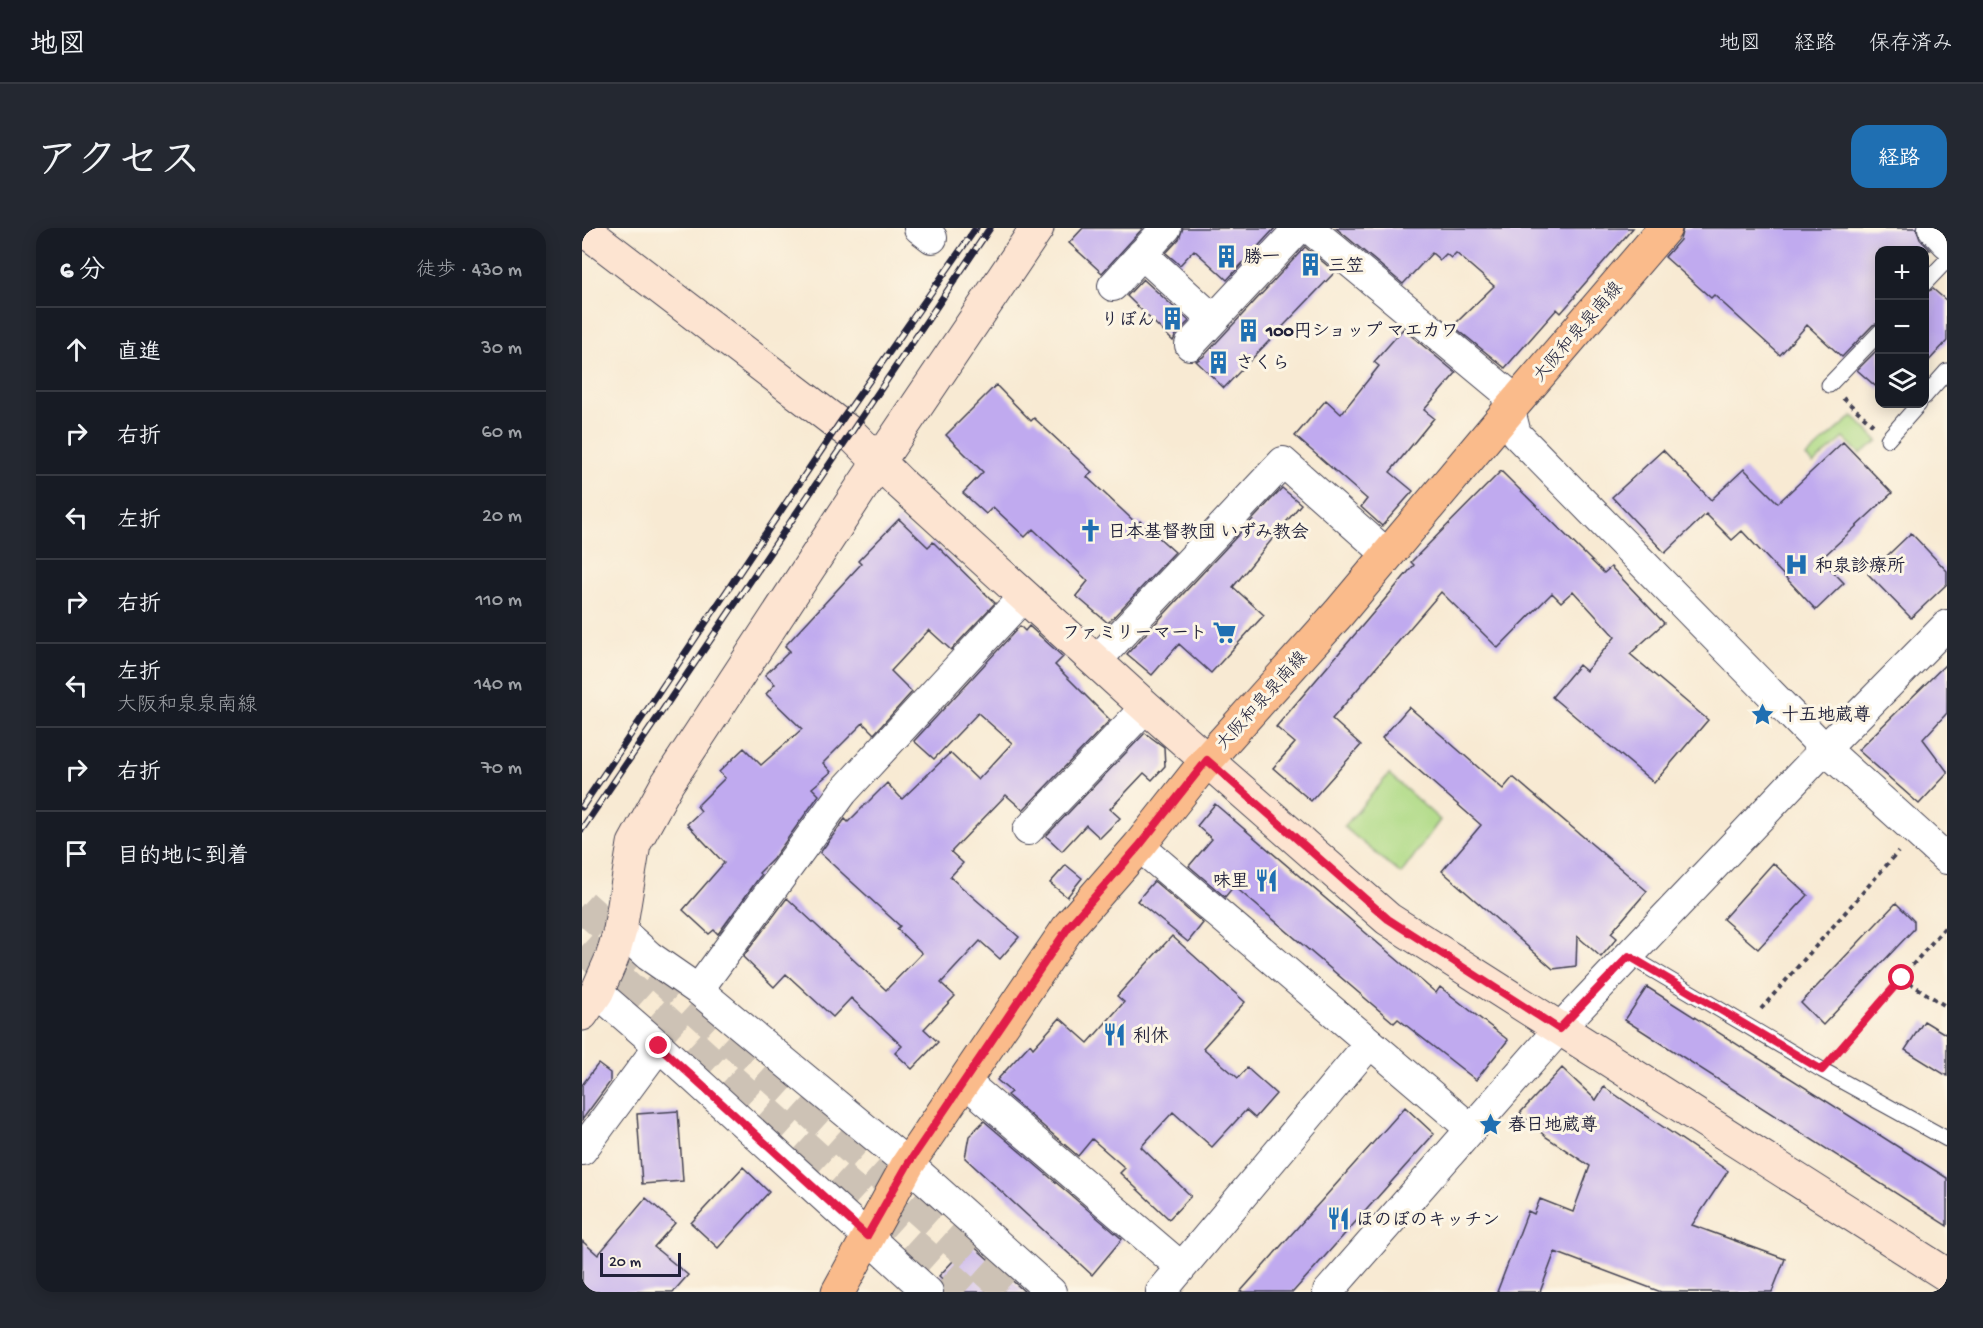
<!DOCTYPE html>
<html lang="ja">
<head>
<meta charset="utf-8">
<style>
  body { margin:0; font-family:"Gochi Hand","Klee One",sans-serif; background:#242831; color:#f1f3f6 }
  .controls { position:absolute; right:18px; top:18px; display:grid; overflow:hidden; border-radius:12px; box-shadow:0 3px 15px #0003 }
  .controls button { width:54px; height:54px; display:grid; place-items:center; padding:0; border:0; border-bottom:2px solid #363941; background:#171b24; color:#f1f3f6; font:30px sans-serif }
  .scale { position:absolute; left:18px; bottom:15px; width:81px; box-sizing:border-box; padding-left:6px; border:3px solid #22223b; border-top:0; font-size:16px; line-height:21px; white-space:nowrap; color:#22223b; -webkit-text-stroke:4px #fcf5e5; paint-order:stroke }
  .stop { position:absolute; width:18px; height:18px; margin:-14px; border:4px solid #e11d48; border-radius:50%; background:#fff }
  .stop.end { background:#e11d48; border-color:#fff; box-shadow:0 2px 6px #0008 }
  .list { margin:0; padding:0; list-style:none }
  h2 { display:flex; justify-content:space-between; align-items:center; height:78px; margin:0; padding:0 24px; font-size:26px }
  h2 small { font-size:20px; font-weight:400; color:#9ea1a6 }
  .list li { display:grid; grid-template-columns:39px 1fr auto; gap:18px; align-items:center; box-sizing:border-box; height:84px; padding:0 24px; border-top:2px solid #363941 }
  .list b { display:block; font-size:22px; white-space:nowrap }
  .list p { margin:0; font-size:20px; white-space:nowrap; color:#9ea1a6 }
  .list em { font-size:20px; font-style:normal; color:#9ea1a6 }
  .icon { flex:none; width:33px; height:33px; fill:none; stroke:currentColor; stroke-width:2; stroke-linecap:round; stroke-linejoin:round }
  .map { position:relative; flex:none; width:1365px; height:1064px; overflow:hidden; border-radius:18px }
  header { display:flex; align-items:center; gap:36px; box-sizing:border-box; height:84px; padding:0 30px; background:#171b24; border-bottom:2px solid #363941 }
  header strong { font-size:28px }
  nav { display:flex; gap:33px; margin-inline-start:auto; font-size:21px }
  .intro { display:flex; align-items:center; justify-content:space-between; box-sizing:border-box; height:144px; padding:0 36px }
  h1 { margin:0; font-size:42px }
  .button { padding:15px 27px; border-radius:18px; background:#1f6fb2; color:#fff; font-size:21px; font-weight:700 }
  main { display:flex; gap:36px; padding:0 36px }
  aside { flex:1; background:#171b24; border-radius:18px; box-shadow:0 3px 15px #0003 }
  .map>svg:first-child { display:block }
  .green { fill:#aeda85; stroke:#687e60; stroke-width:1.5 }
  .building { fill:#c0aaef }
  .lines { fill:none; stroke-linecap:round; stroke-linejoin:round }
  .primary-tunnel { stroke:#cdc2b5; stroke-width:33; stroke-dasharray:33 16; stroke-linecap:butt }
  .lane-casing { stroke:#424052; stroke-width:17 }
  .street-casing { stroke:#424052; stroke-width:32 }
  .secondary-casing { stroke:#424052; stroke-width:35 }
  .primary-casing { stroke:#424052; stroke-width:35 }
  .path { stroke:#424052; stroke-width:4; stroke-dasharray:4.5 4.5; stroke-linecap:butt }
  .lane { stroke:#fff; stroke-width:15 }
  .street { stroke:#fff; stroke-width:30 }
  .secondary { stroke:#fde4d1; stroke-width:33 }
  .primary { stroke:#fabb8b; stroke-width:33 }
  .rail-casing { stroke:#22223b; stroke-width:7 }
  .rail { stroke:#fcf5e5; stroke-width:4.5; stroke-dasharray:14; stroke-linecap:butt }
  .route { stroke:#e11d48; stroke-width:8 }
  .labels { text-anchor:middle; stroke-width:6; stroke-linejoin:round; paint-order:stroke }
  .poi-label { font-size:18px; font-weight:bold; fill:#22223b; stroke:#fcf5e5; text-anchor:start }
  .street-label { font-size:18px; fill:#22223b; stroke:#fcf5e5 }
</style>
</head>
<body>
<header>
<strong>地図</strong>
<nav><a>地図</a><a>経路</a><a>保存済み</a></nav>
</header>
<div class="intro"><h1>アクセス</h1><a class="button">経路</a></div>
<main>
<aside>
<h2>6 分<small>徒歩 · 430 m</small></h2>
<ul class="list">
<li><svg class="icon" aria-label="ahead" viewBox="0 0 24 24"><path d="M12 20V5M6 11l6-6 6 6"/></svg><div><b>直進</b></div><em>30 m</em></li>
<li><svg class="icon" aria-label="right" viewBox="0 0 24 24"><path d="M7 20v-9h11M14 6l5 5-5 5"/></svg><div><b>右折</b></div><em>60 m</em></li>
<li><svg class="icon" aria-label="left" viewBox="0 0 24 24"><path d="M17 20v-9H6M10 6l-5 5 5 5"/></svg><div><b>左折</b></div><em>20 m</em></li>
<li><svg class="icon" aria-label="right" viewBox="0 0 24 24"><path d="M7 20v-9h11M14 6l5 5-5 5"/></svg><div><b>右折</b></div><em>110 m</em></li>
<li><svg class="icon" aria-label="left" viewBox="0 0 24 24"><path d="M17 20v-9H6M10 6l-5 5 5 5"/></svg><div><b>左折</b><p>大阪和泉泉南線</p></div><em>140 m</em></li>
<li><svg class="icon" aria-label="right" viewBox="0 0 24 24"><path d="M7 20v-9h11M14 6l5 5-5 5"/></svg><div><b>右折</b></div><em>70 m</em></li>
<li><svg class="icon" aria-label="arrive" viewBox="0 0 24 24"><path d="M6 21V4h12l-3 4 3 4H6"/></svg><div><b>目的地に到着</b></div></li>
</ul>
</aside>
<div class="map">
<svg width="1365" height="1064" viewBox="0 0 1365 1064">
  <rect width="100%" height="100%" fill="#fcf5e5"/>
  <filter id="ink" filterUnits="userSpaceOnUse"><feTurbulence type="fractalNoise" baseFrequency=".0167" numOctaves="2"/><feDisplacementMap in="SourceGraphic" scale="12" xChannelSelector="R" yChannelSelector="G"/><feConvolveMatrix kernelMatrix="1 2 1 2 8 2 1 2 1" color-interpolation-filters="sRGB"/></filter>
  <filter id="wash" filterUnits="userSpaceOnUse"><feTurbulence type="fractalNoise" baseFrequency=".008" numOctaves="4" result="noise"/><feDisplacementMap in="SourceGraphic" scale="24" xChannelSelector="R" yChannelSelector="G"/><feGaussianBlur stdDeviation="1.35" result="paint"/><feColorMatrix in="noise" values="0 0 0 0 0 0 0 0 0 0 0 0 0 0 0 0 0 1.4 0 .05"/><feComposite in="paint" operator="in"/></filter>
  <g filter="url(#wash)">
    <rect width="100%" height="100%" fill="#f8ead3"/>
    <!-- green -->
    <path class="green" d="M1271,188L1296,213L1278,226L1262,210L1231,236L1224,229Z
      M807,546L858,592L819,646L762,599Z"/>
    <g id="blocks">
      <!-- building -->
      <path class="building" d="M501,0H561L520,45L487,15Z
        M601,0H693L645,52L612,22L598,37L584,25L597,11Z
        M754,0H1051L992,68L993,69L979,85L975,81L923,140L875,101L873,96L912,58L874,25L869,30L864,26L858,32L850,25L821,56Z
        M1101,0H1334L1338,11L1348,22H1298V95L1291,97L1260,129L1225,97L1198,127L1132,67L1129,70L1083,29L1098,12Z
        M723,19L753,44L642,160L614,133L621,129Z
        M561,51L607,93L595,105L591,113L545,68Z
        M1351,61L1365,73V113L1342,138V65Z
        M821,101L874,145L842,182L852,190L808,244L831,263L800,298L779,279L785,271L713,208L744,172L759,186L797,138L792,134Z
        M1298,119V162L1275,142Z
        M414,157L449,193L452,190L510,244L505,249L555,296L558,293L593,324L526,395L494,368L506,353L451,301L443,309L411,279L404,286L381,265L401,244L364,207Z
        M1261,214L1310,265L1239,331L1262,355L1234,382L1160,303L1150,312L1124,286L1083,325L1030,269L1081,222L1129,272L1162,241L1196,275Z
        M919,243L1022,345L1029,339L1082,395L1048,426L1126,492L1072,555L970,469L997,437L1004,443L1033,409L991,363L979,374L970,365L916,420L859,364L750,491L779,517L729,573L691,540L713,515L694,499L832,337L829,334Z
        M700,260L719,276L651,359L682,387L629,445L597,416L570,447L545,426Z
        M317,291L346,319L351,314L413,375L369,422L347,402L309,443L330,464L292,506L281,495L241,535L249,544L230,560L237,567L191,631L177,645L179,647L136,706L132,702L127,706L101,682L142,635L105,596L119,583L115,578L143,550L137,544L162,520L179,537L220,501L184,466L193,456L183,447L208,423L203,418L279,336L276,333Z
        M1329,305L1365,343V356L1329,390L1286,346Z
        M438,398L443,403L447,398L481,429L473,437L528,492L441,582L424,567L369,624L381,635L368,649L437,709L418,731L398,713L359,755L373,768L342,801L356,814L330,841L313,825L320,818L269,770L251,789L204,746L192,759L161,729L205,670L304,762L340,725L315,701L318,698L238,625L263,591L266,594L305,555L320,571L368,525L396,552L430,515L396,485L352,531L332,513Z
        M1365,435V485L1341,511L1365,543V546L1337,576L1276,522Z
        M827,479L921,561L931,549L1065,663L1029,705L1035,710L1019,729L995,708L994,738L971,741L860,643L899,597L800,510Z
        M563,505L582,519L583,538L570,552L562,545L528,581L538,590L518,610L504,597L480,623L464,608Z
        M633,576L854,765L858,759L926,812L894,852L816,791L812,795L652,658L643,669L607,638L630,611L615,598Z
        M1191,635L1226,667L1176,721L1141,691Z
        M484,637L500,650L485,669L468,655Z
        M572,653L621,695L606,714L555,673Z
        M1314,675L1332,693V701L1241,797L1219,775Z
        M590,708L663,774L621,820L656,850L665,840L694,866L673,890L664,882L630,919L591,884L559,919L609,968L587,991L538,945L543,940L510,911L496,928L425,867L429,864L415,852L448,816L451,820L478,790L506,815L542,774L535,768Z
        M1065,759L1365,950V998L1043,792Z
        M1342,793L1365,807V848L1323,822Z
        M16,836L28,845V854L0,892V857Z
        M980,840L1014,872L1022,859L1146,943L1110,997L1203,1031L1190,1064H1079L973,1024L958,1064H915L946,983L952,986L958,971L991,984L1008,938L964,909L938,885Z
        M823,879L852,906L711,1064H658Z
        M96,883L101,953L60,956L55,886Z
        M402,893L540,1011L510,1047L383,930L387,908Z
        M161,939L187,964L136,1020L109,995Z
        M64,970L93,995L72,1019L106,1047L91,1064H0V1013L16,1027Z
        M388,1015L443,1064H375L357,1048Z"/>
    </g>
  </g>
  <g filter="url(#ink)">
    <use href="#blocks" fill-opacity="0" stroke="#424052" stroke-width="1.5"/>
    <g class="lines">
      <!-- primary-tunnel -->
      <path class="primary-tunnel" d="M0,677L429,1064
        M0,718L383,1064"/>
      <defs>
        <path id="lane" d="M1342,56L1365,32
          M1247,157L1298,104
          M1342,169L1365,143
          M1306,211L1337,176
          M1047,728L1240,842L1365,911"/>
        <path id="street" d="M337,0L350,10
          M727,0L923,163L934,206L1243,521L1365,631
          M1351,0L1365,15
          M560,26L631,91
          M531,58L584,0
          M608,117L717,0
          M515,432L701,234L806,327
          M446,602L564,479
          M557,618L889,901
          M38,702L67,728L116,762L326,936L469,1064
          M116,762L261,564L442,368
          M15,764L77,818L346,1064
          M382,853L599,1039
          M0,922L77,818
          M579,1064L788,815
          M746,1064L977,801L1243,521L1365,397"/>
        <path id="secondary" d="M0,0L268,205L318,255L564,479L806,691L1365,1047
          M0,786L15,764L30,730L38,702L52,616L85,556L280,259L455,0"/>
        <path id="primary" d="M256,1064L326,936L488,697L557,618L625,532L757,385L928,181L1083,0"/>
      </defs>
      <!-- lane casing -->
      <use href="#lane" class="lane-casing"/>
      <!-- street casing -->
      <use href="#street" class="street-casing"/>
      <!-- secondary casing -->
      <use href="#secondary" class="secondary-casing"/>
      <!-- primary casing -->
      <use href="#primary" class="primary-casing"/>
      <!-- path -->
      <path class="path" d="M1261,170L1291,197
        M1320,750L1365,779
        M1179,781L1316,624
        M1254,826L1365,697"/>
      <!-- lane -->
      <use href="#lane" class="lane"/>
      <!-- street -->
      <use href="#street" class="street"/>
      <!-- secondary -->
      <use href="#secondary" class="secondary"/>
      <!-- primary -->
      <use href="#primary" class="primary"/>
      <defs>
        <path id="rail" d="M0,579L257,196L394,0
          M0,601L408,0"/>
      </defs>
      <!-- rail casing -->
      <use href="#rail" class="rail-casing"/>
      <!-- rail -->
      <use href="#rail" class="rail"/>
    </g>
  </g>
  <g class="lines" filter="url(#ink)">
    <!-- route -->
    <path class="route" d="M77,818L285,1008L326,936L488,697L557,618L625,532L806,691L977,801L1047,728L1240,842L1320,750"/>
  </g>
  <!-- icons -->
  <defs>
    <symbol id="building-bare" viewBox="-9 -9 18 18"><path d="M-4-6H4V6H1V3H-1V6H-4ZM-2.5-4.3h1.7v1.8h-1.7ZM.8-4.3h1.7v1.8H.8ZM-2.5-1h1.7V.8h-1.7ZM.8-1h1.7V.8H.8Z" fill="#1f6fb2" stroke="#fcf5e5" stroke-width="2.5" paint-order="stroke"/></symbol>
    <symbol id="church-bare" viewBox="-9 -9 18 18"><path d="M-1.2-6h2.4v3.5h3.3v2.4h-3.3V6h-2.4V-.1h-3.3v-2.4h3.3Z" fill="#1f6fb2" stroke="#fcf5e5" stroke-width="2.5" paint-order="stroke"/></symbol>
    <symbol id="hospital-bare" viewBox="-9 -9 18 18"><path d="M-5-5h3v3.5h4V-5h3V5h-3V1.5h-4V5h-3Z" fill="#1f6fb2" stroke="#fcf5e5" stroke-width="2.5" paint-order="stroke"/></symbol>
    <symbol id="supermarket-bare" viewBox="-9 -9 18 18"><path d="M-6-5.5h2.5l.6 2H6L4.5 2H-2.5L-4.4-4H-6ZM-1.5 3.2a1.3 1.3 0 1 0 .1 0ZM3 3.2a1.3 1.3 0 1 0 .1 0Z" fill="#1f6fb2" stroke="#fcf5e5" stroke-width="2.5" paint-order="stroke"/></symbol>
    <symbol id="sight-bare" viewBox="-9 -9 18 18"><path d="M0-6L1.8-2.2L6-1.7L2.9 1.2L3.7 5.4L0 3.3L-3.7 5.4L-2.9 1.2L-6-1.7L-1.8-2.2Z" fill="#1f6fb2" stroke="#fcf5e5" stroke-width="2.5" paint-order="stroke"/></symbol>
    <symbol id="restaurant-bare" viewBox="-9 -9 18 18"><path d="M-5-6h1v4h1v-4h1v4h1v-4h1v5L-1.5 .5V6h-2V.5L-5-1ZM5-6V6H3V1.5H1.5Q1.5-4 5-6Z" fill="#1f6fb2" stroke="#fcf5e5" stroke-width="2.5" paint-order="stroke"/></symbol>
  </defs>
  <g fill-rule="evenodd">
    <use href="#building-bare" x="628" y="12" width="33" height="33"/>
    <use href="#building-bare" x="712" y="20" width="33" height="33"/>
    <use href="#building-bare" x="574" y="74" width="33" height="33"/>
    <use href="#building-bare" x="650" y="86" width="33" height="33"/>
    <use href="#building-bare" x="620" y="118" width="33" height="33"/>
    <use href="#church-bare" x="492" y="286" width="33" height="33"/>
    <use href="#hospital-bare" x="1198" y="320" width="33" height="33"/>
    <use href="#supermarket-bare" x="626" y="388" width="33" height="33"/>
    <use href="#sight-bare" x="1164" y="470" width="33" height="33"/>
    <use href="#restaurant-bare" x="668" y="636" width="33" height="33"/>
    <use href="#restaurant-bare" x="516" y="790" width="33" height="33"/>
    <use href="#sight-bare" x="892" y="880" width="33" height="33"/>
    <use href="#restaurant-bare" x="740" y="974" width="33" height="33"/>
  </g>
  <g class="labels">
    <!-- poi labels -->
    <g class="poi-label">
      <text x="662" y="34">勝一</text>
      <text x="746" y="43">三笠</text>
      <text x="573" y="97" text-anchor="end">りぼん</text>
      <text x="684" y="108">100円ショップ マエカワ</text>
      <text x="654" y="140">さくら</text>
      <text x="526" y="309">日本基督教団 いずみ教会</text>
      <text x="1233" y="343">和泉診療所</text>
      <text x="625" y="410" text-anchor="end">ファミリーマート</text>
      <text x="1199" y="492">十五地蔵尊</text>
      <text x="667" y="658" text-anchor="end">味里</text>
      <text x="551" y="813">利休</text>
      <text x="926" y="902">春日地蔵尊</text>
      <text x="774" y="997">ほのぼのキッチン</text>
    </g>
    <!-- street labels -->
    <g class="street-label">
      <text transform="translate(995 103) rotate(-49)" y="6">大阪和泉泉南線</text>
      <text transform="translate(679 472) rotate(-48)" y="6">大阪和泉泉南線</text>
    </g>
  </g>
</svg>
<div class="controls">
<button>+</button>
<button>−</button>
<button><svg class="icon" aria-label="layers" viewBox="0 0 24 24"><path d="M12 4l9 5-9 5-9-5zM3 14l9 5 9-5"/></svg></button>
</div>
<div class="scale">20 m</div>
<div class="stop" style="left:1320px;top:750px"></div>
<div class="stop end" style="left:77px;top:818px"></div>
</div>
</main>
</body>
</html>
